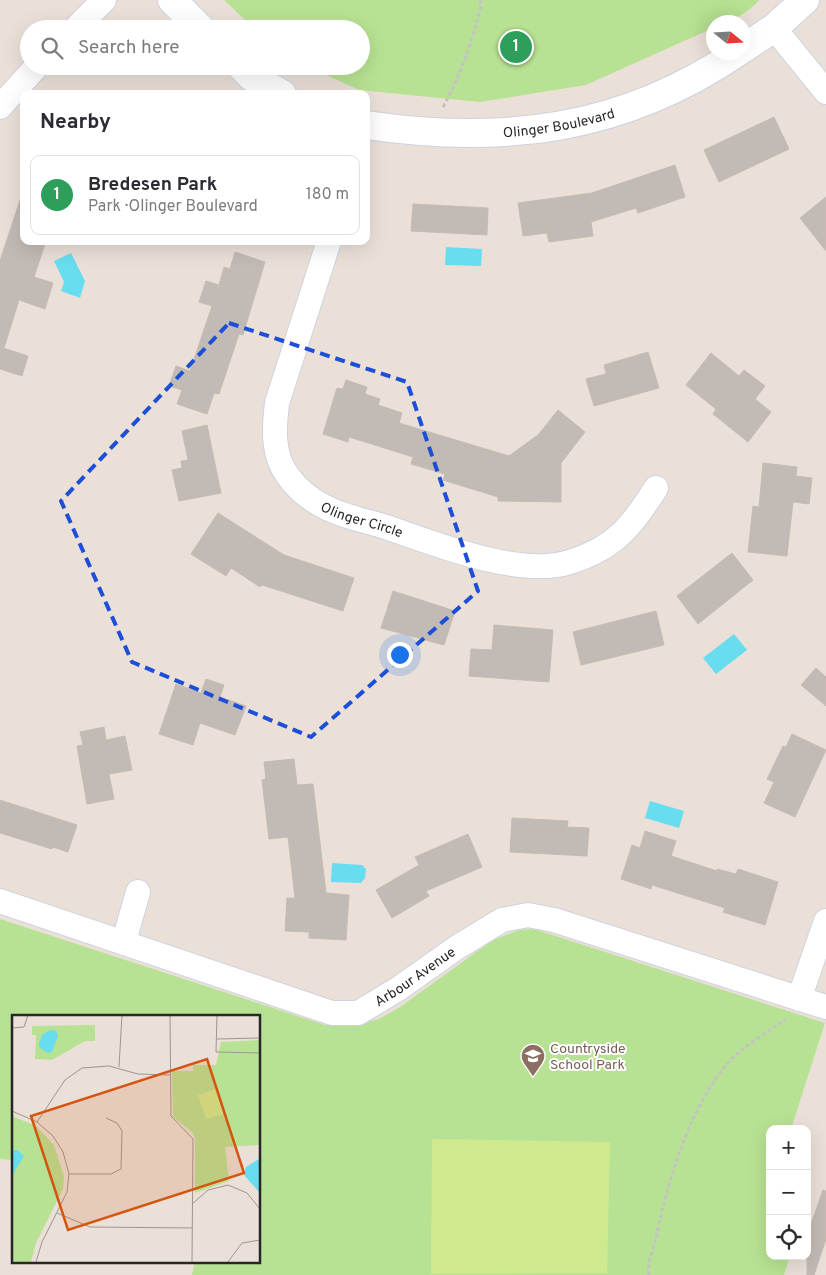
<!DOCTYPE html>
<html lang="en">
<head>
<meta charset="utf-8">
<style>
  body { margin:0; font-family:Overpass,sans-serif; background:#f2f2f3; color:#2b2b33 }
  .controls { position:absolute; right:15px; bottom:15px; display:grid; overflow:hidden; border-radius:10px; box-shadow:0 5px 20px #0002 }
  .controls button { width:45px; height:45px; display:grid; place-items:center; padding:0; border:0; border-bottom:1px solid #e1e1e2; background:#fff; color:#2b2b33; font:25px sans-serif }
  .compass { position:absolute; left:706px; top:15px; width:45px; height:45px; border-radius:50%; background:#fff; box-shadow:0 5px 20px #0002; rotate:108deg }
  .you { position:absolute; left:399px; top:654px; width:18px; height:18px; margin:-12px; border:4px solid #fff; border-radius:50%; background:#1a73e8; box-shadow:0 0 0 8px #1a73e833 }
  .badge { display:grid; place-items:center; width:32px; height:32px; border-radius:50%; background:#ea580c; color:#fff; font-size:16px; font-weight:700 }
  .pin { position:absolute; translate:-50% -50%; border:2px solid #fff; box-shadow:0 1px 5px #0006 }
  .list { margin:0; padding:0; list-style:none }
  h2 { display:flex; justify-content:space-between; align-items:center; height:65px; margin:0; padding:0 20px; font-size:21px }
  h2 small { font-size:16px; font-weight:400; color:#7c7c81 }
  .list li { display:grid; grid-template-columns:32px 1fr auto; gap:15px; align-items:center; box-sizing:border-box; height:80px; margin:0 10px 10px; padding:0 10px; border:1px solid #e1e1e2; border-radius:10px }
  .list b { display:block; font-size:19px; white-space:nowrap }
  .list p { margin:0; font-size:16px; white-space:nowrap; color:#7c7c81 }
  .list em { font-size:16px; font-style:normal; color:#7c7c81 }
  .icon { flex:none; width:28px; height:28px; fill:none; stroke:currentColor; stroke-width:2; stroke-linecap:round; stroke-linejoin:round }
  .map { position:relative; flex:none; width:826px; height:1275px; overflow:hidden }
  .search { position:absolute; background:#fff; box-shadow:0 5px 20px #0002; left:20px; top:20px; width:350px; height:55px; display:flex; align-items:center; gap:12px; box-sizing:border-box; padding:0 18px; border-radius:28px; color:#7c7c81; font-size:19px }
  .panel { position:absolute; background:#fff; box-shadow:0 5px 20px #0002; left:20px; top:90px; width:350px; height:155px; border-radius:10px }
  .map>svg:first-child { display:block }
  .green { fill:#b8e293 }
  .pitch { fill:#cfea8e }
  .water { fill:#68ddef }
  .building { fill:#c2bab5; stroke:#c5bcb2 }
  .lines { fill:none; stroke-linecap:round; stroke-linejoin:round }
  .street-casing { stroke:#cdd3e1; stroke-width:26 }
  .secondary-casing { stroke:#cdd3e1; stroke-width:30 }
  .path { stroke:#c3c3c3; stroke-width:3; stroke-dasharray:4 2.5; stroke-linecap:butt }
  .street { stroke:#fff; stroke-width:24 }
  .secondary { stroke:#fff; stroke-width:28 }
  .marked { fill:none; stroke:#1d4ed8; stroke-width:4; stroke-dasharray:10 6; stroke-linejoin:round }
  .labels { text-anchor:middle; stroke-width:4; stroke-linejoin:round; paint-order:stroke }
  .street-label { font-size:14px; fill:#272727; stroke:#fff }
  .education-label { font-size:14px; fill:#785e54; stroke:#fff; text-anchor:start }
  .inset-road { fill:none; stroke:#9c9691; stroke-width:1 }
  .view { fill:#d5540f; fill-opacity:0.15; stroke:#d5540f; stroke-width:2.5 }
  .inset-edge { fill:none; stroke:#272727; stroke-width:2.5 }
</style>
</head>
<body>
<div class="map">
<svg width="826" height="1275" viewBox="0 0 826 1275">
  <rect width="100%" height="100%" fill="#eae0d8"/>
  <!-- green -->
  <path class="green" d="M224,0H759C747,14 732,22 714,22L713,28L586,85L480,102L359,90L307,66H361V29H255Z
    M0,919L325,1025H355L379,1019L400,1007L493,940L519,930L534,929L825,1023L791,1129H770V1256H790L784,1275H192L195,1261H259V1016H14V1160L0,1159Z"/>
  <!-- pitch -->
  <path class="pitch" d="M432,1139L610,1142L607,1273L431,1274Z"/>
  <!-- water -->
  <path class="water" d="M446,247L482,249L481,266L445,265Z
    M71,253L85,281L80,298L61,291L64,282L54,261Z
    M734,634L747,650L716,674L703,658Z
    M650,801L684,811L679,828L645,818Z
    M332,863L362,865L366,869L365,878L361,883L331,882Z"/>
  <!-- building -->
  <path class="building" d="M774,117L789,149L719,182L704,150Z
    M675,165L685,197L638,213L636,208L591,222L593,236L549,242L547,233L523,236L518,203L592,193Z
    M826,197V251L800,218Z
    M20,200L24,201V241H46L34,277L53,283L45,309L19,300L4,348L0,347V261Z
    M413,204L488,208L487,235L411,231Z
    M235,252L265,262L243,335L239,334L219,394L214,393L207,414L177,404L182,390L169,386L176,366L190,371L212,306L199,302L206,281L219,285L224,267L230,269Z
    M0,347L28,356L22,376L0,369Z
    M648,352L659,388L594,406L586,379L606,374L604,365Z
    M711,353L739,376L744,370L765,386L755,399L771,412L748,442L713,414L716,409L686,385Z
    M346,380L367,387L365,394L380,399L378,405L402,413L399,423L509,456L538,435L558,410L585,432L561,463V502L498,501V497L443,480L445,474L411,464L413,457L349,437L348,442L323,434L337,388L343,389Z
    M207,425L221,493L179,501L172,470L182,468L181,461L188,460L182,431Z
    M763,463L797,467L796,476L812,478L809,504L793,502L787,556L748,552L753,506L759,507Z
    M218,513L284,555L354,578L343,611L262,585L260,587L231,568L226,576L191,554Z
    M732,553L753,580L698,624L677,596Z
    M393,591L455,611L444,645L381,628Z
    M656,611L664,645L581,665L573,632Z
    M494,625L553,630L549,682L469,676L471,649L492,650Z
    M816,668L826,677V706L801,685Z
    M206,679L224,685L220,697L246,706L235,735L200,723L193,745L159,734L176,684L201,693Z
    M104,727L106,740L125,736L132,770L109,774L114,799L87,804L77,746L83,745L80,732Z
    M792,734L826,750L795,817L764,803L774,782L767,779L783,746L786,747Z
    M294,759L297,785L313,784L326,893L349,895L346,940L309,938V932L285,931L287,898H295L288,837L269,839L262,780L266,779L264,762Z
    M0,800L77,825L68,852L53,847L52,849L0,833Z
    M512,818L568,821L567,827L589,828L587,856L510,852Z
    M645,831L676,841L671,856L717,871V869L736,874L738,869L778,882L765,925L723,912L725,908L652,885L651,889L621,879L632,845L640,848Z
    M468,834L482,867L426,891L429,896L392,918L376,890L419,865L415,857Z
    M823,1190L826,1191V1239L814,1275H807V1236Z"/>
  <g class="lines">
    <defs>
      <g id="street">
        <path d="M774,28L826,92"/>
        <path d="M75,29L104,0"/>
        <path d="M0,107L37,66"/>
        <path id="s1" d="M329,241L277,403C274,428 272,455 288,476C297,489 311,500 325,507C344,517 367,521 386,527C436,544 519,578 570,562C615,548 632,526 656,488"/>
        <path id="s2" d="M0,901L332,1013H358L398,989L456,948L502,920L528,915L554,920L826,1007"/>
        <path d="M124,941L138,892"/>
        <path d="M799,999L826,921"/>
      </g>
      <g id="secondary">
        <path d="M172,0L201,29"/>
        <path d="M744,48L774,28L805,0"/>
        <path d="M241,66L252,77L282,94"/>
        <path id="s3" d="M366,125C502,145 622,131 738,52"/>
      </g>
    </defs>
    <!-- street casing -->
    <use href="#street" class="street-casing"/>
    <!-- secondary casing -->
    <use href="#secondary" class="secondary-casing"/>
    <!-- path -->
    <path class="path" d="M443,107C461,75 472,41 481,6L480,0
      M649,1275C647,1265 652,1252 655,1242C667,1185 687,1114 723,1069C739,1048 765,1034 786,1019"/>
    <!-- street -->
    <use href="#street" class="street"/>
    <!-- secondary -->
    <use href="#secondary" class="secondary"/>
  </g>
  <!-- marked area -->
  <path class="marked" d="M229,323L407,382L478,591L311,737L132,662L61,501Z"/>
  <!-- icons -->
  <defs>
    <symbol id="school-pin" viewBox="-11 -11 22 30"><path d="M0 17L-7.5 6A9.5 9.5 0 1 1 7.5 6Z" fill="#8d6e63" stroke="#fff"/><path d="M0-5L7-2L0 1L-7-2ZM-4 1L0 2.5L4 1V4Q0 6-4 4Z" fill="#fff"/></symbol>
  </defs>
  <g fill-rule="evenodd">
    <use href="#school-pin" x="519" y="1042" width="28" height="38"/>
  </g>
  <g class="labels">
    <!-- street labels -->
    <g class="street-label">
      <text dy="5" stroke="none"><textPath href="#s3" startOffset="194">Olinger Boulevard</textPath></text>
      <text dy="5" stroke="none"><textPath href="#s1" startOffset="334">Olinger Circle</textPath></text>
      <text dy="5" stroke="none"><textPath href="#s2" startOffset="444">Arbour Avenue</textPath></text>
    </g>
    <!-- education labels -->
    <g class="education-label">
      <text x="550" y="1053">Countryside<tspan x="550" dy="16">School Park</tspan></text>
    </g>
  </g>
  <!-- overview -->
  <g transform="translate(12 1015)">
    <rect width="248" height="248" fill="#eae0d8"/>
    <path d="M83,10V26H73L40,45L23,44L24,20H20V11ZM247,25V130L213,132L217,166L183,178V124L180,117L161,102L160,56H181V50H204L209,27ZM0,101L24,111L42,130L52,161L51,174L24,228L19,247H0Z" fill="#b8e293"/>
    <path d="M204,74L212,99L194,104L186,80Z" fill="#cfea8e"/>
    <path d="M38,15L44,16L46,21L40,37L36,38L27,32V28L30,20ZM0,135H6L12,141L0,161ZM247,144H248L247,177L232,160L234,152Z" fill="#68ddef"/>
    <path class="inset-road" d="M158,0L159,101L181,124L180,247M205,0L204,37L248,38M0,13L12,12L16,0M205,24L248,23M107,52L110,0M0,96L25,107L41,121L51,137L57,159L55,177L30,227L24,247M25,107L53,65L70,53L97,51L126,59L158,60M57,159H99L109,154L110,116L105,108L94,103M180,189L196,175L216,170L235,178L248,194M45,198L78,212L180,213M216,247L230,228L248,225"/>
    <path class="view" d="M195,44L232,158L56,215L19,101Z"/>
    <rect width="248" height="248" class="inset-edge"/>
  </g>
</svg>
<div class="controls">
<button>+</button>
<button>−</button>
<button><svg class="icon" aria-label="locate" viewBox="0 0 24 24"><circle cx="12" cy="12" r="6"/><path d="M12 2v4M12 18v4M2 12h4M18 12h4"/></svg></button>
</div>
<svg class="compass" viewBox="-18 -18 36 36"><path d="M0-13l5 13h-10z" fill="#e53935"/><path d="M0 13l5-13h-10z" fill="#7c7c81"/></svg>
<div class="you"></div>
<div class="pin badge" style="left:516px;top:47px;background:#2e9e5b">1</div>
<div class="search"><svg class="icon" aria-label="search" viewBox="0 0 24 24"><circle cx="10" cy="10" r="6"/><path d="M15 15l6 6"/></svg>Search here</div>
<section class="panel">
<h2>Nearby<small></small></h2>
<ul class="list">
<li><span class="badge" style="background:#2e9e5b">1</span><div><b>Bredesen Park</b><p>Park · Olinger Boulevard</p></div><em>180 m</em></li>
</ul>
</section>
</div>
</body>
</html>
